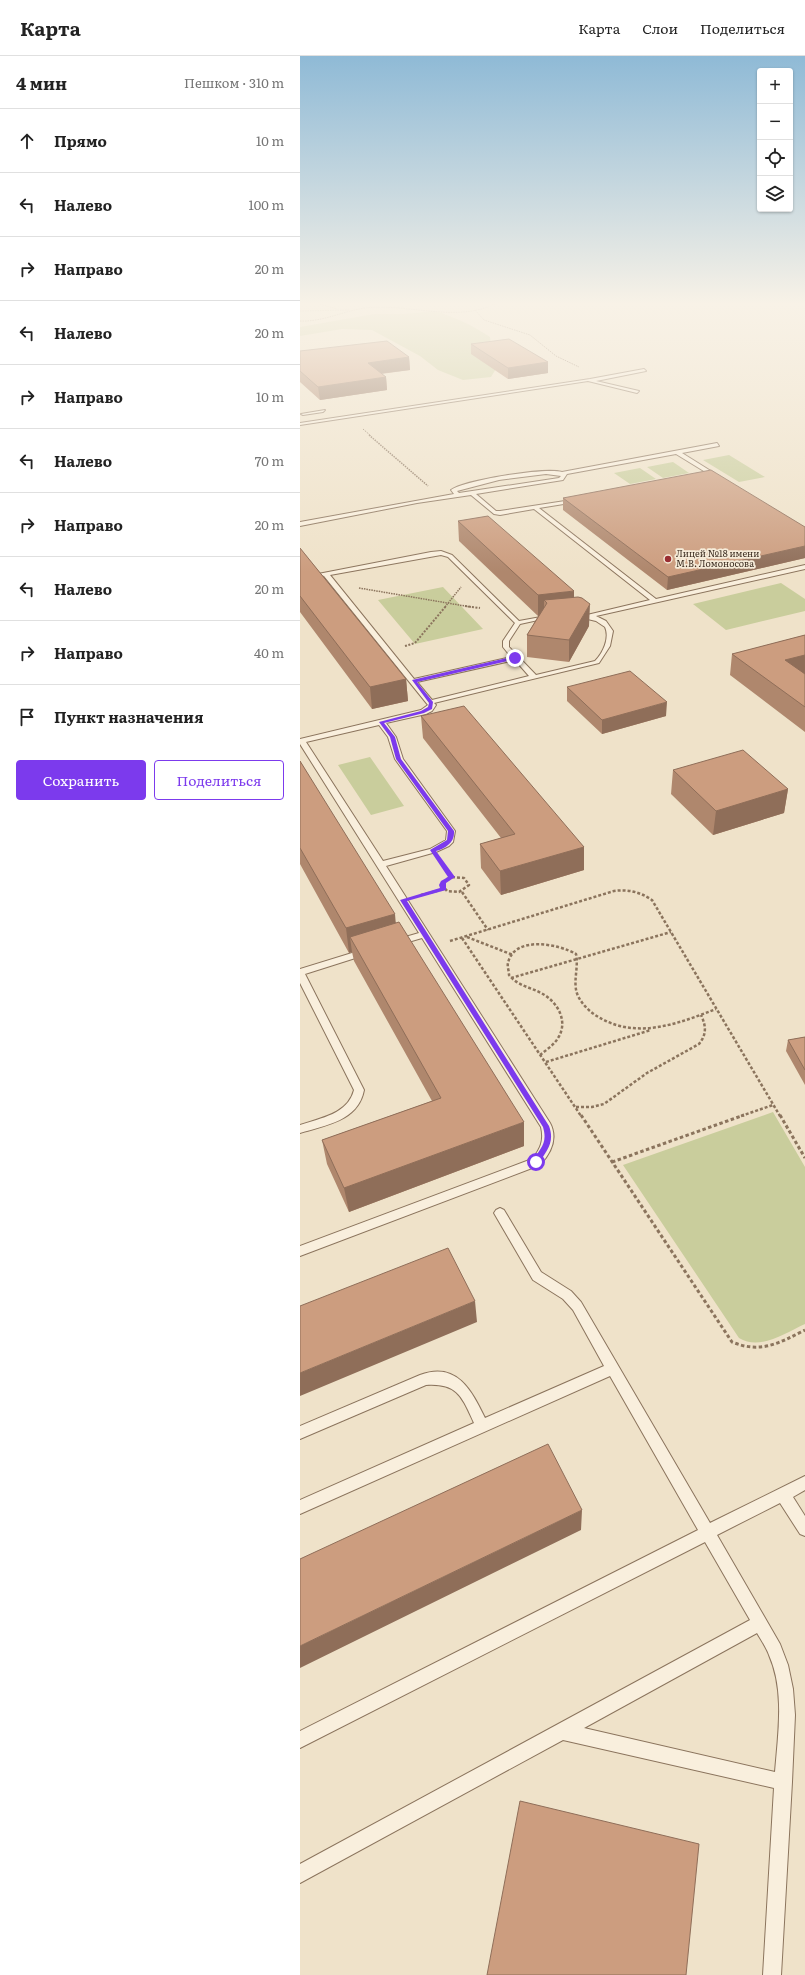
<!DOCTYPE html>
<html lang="ru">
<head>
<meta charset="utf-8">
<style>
  body { margin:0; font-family:Literata,serif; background:#f6f6f6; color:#222 }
  .controls { position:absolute; right:12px; top:12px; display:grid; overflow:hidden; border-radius:4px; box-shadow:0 1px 3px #0004 }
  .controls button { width:36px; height:36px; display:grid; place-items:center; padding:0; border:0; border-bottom:1px solid #e0e0e0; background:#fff; color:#222; font:20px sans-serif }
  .stop { position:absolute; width:12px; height:12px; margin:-9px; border:3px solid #7c3aed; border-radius:50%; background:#fff }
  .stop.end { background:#7c3aed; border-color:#fff; box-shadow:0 1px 4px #0008 }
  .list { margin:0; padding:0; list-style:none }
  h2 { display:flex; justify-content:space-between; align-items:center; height:52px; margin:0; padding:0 16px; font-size:17px }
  h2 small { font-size:13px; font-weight:400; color:#767676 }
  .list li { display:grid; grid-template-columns:26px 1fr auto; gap:12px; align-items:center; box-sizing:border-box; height:64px; padding:0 16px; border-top:1px solid #e0e0e0 }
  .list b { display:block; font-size:15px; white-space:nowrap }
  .list em { font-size:13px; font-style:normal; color:#767676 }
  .actions { display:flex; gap:8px; padding:12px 16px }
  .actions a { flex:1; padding:9px 0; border:1px solid #7c3aed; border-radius:4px; text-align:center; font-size:14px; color:#7c3aed }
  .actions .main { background:#7c3aed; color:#fff }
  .icon { flex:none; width:22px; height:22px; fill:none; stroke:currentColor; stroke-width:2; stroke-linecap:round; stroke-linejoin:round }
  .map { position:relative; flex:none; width:505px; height:1919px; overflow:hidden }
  header { display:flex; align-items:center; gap:24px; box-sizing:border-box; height:56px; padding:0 20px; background:#fff; border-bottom:1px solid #e0e0e0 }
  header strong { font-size:19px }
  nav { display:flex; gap:22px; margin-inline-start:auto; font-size:14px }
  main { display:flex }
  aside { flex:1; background:#fff }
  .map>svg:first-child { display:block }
  .green { fill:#c9cd9c }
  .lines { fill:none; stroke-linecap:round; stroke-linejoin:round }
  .service-casing { stroke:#8b745d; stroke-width:2 }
  .path-far4 { stroke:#8b745d; stroke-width:1; stroke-dasharray:1.5 1; stroke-linecap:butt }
  .path-far3 { stroke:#8b745d; stroke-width:1.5; stroke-dasharray:1.5 1; stroke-linecap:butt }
  .path-far2 { stroke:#8b745d; stroke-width:2; stroke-dasharray:2 1.5; stroke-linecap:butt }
  .path-far1 { stroke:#8b745d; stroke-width:2.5; stroke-dasharray:3 2; stroke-linecap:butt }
  .path { stroke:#8b745d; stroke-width:3; stroke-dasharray:3.5 2.5; stroke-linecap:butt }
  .service { fill:#f9efdd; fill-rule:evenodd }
  .wall { fill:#af876d }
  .shaded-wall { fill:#8f6e59 }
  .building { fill:#cc9d7f; stroke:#8f6e59 }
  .route { fill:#7c3aed }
  .poi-dot { fill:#9a2e32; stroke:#f6ecd9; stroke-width:1.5 }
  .labels { text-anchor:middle; stroke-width:3.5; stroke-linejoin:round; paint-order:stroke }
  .far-poi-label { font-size:9px; fill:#3c2d21; stroke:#f6ecd9; text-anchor:start }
</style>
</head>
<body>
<header>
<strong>Карта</strong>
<nav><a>Карта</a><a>Слои</a><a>Поделиться</a></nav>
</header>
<main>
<aside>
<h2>4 мин<small>Пешком · 310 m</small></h2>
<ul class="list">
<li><svg class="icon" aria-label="ahead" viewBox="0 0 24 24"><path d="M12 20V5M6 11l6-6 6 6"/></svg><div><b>Прямо</b></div><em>10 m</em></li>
<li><svg class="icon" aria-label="left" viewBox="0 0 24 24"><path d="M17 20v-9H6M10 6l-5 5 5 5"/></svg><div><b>Налево</b></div><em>100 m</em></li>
<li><svg class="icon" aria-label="right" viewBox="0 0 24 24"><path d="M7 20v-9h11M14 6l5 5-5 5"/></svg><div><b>Направо</b></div><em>20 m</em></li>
<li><svg class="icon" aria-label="left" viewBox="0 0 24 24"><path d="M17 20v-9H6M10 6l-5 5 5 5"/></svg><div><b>Налево</b></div><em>20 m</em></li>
<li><svg class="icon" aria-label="right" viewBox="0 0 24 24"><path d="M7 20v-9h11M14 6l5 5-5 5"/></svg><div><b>Направо</b></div><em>10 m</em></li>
<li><svg class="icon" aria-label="left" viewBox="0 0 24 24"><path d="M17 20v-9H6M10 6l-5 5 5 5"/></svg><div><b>Налево</b></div><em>70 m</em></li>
<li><svg class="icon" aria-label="right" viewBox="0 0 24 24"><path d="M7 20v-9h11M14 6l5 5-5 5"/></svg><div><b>Направо</b></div><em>20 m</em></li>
<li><svg class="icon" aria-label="left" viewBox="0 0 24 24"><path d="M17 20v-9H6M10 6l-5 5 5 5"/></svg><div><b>Налево</b></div><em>20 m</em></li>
<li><svg class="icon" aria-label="right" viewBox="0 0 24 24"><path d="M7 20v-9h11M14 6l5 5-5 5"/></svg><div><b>Направо</b></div><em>40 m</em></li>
<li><svg class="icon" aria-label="arrive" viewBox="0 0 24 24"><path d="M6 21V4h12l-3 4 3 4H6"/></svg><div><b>Пункт назначения</b></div></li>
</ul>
<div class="actions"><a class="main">Сохранить</a><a>Поделиться</a></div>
</aside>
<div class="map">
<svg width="505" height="1919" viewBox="0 0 505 1919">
  <rect width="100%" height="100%" fill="#efe2c9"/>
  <!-- green -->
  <path class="green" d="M134,255C155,261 172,269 190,281L192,298L197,311L191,321L163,324L138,314L120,300L72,274L42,273L0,280V271L74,258H104Z
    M429,399L465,421L439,426L403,404Z
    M373,406L389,417L363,422L347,411Z
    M340,412L356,423L330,428L314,417Z
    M481,527L505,543V555L426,574L393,548Z
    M143,531L183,573L115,588L78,544Z
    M70,701L104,750L71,759L38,709Z
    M473,1056L505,1111V1268C485,1277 460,1295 439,1282L323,1109Z"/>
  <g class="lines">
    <defs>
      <path id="service" d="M344,313L346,315L296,325L339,335L337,337L288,325L0,369V367L290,323Z
        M25,354L23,356L3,359L1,358Z
        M417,387L419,390L382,397L414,417V419L403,420V418L407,417L376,398L267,418L263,424L176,438L196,455H200L278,443L279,444L276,446L239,452L356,543L505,509V513L296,560L306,565L313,575L310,590L299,607L134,647L136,649L132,655L126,658L86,667L96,681L103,703L155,775L153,786L149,790L136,796L86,810L250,1067C258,1082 251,1097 240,1109L0,1200V1190L232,1103C241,1093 244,1084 241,1071L122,882L98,889L93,886L95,884L119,877L0,688V683L121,654L128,649L24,520L18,518L131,496L141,495L152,499L219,565L252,559V561L220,568L209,585V591L236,619L295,605C303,597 310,582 305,571L296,565L275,560V558L287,559L350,544L234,453L200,459L194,458L171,439L117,447L0,470V466L154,438L151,434C164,424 246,411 262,416ZM246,418L261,420L259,422L159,437L157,435L199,424ZM141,499L148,501L215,567L203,585V591L211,601L114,623L30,519ZM215,604L229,620L132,644L117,626ZM79,669L88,681L95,703L147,775L146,784L130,793L83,805L6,686Z
        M65,893L70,896L68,898L5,918L64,1034C58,1065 26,1069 0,1077V1069C21,1062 48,1058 54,1034L0,927V913Z
        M200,1152L204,1154L241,1216L271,1235L281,1246L410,1467L505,1420V1434L493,1441L505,1460V1480L500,1478L480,1447L417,1479L480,1588L488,1609L493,1633L495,1659L492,1726L481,1919H463L474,1732L263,1684L0,1827V1808L450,1564L405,1486L0,1692V1675L398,1474L310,1320L0,1458V1444L174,1367C162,1341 158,1327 126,1329L0,1383V1370L120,1319C157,1305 172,1335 185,1362L304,1310L273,1254L263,1243L233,1224L194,1157L196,1154ZM457,1577C461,1584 466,1591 469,1599C485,1635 478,1678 475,1716L284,1672Z"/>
    </defs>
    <!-- service casing -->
    <use href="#service" class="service-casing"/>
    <!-- path-far4 -->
    <path class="path-far4" d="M20,248L37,253
      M175,254L184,264L230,279L256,300L279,311
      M0,255L49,254
      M0,265C23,266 43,255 65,252C108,247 155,267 195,248
      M63,373L71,380"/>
    <!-- path-far3 -->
    <path class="path-far3" d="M69,379L128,430
      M59,532L171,551
      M145,551L161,531"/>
    <!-- path-far2 -->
    <path class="path-far2" d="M165,550L180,552
      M105,590L115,587L146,550"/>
    <!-- path-far1 -->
    <path class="path-far1" d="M142,807L152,821
      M152,821L164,822L169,829L159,836L147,835L142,829L147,823Z
      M162,836L188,874
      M121,839L144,833
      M167,881L213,899
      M162,882L281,1060
      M150,885L314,835C328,833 340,836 352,844L480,1060
      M211,922L371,876
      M240,999C246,994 254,989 258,982C269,965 257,945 241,937C230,931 218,930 209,919C209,915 207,910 208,907C214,879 259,888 276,898C279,912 272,927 278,940C283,950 292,958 302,963C339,983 380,967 416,953
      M246,1006L351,974
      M276,1051H292L304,1048L347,1017L399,988C407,978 406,970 401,959
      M441,1060L473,1049"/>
    <!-- path -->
    <path class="path" d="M281,1059L432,1286C461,1298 479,1287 505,1274
      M480,1059L505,1102
      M312,1106L444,1059"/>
    <!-- service -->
    <use href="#service" class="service"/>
  </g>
  <!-- wall -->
  <path class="wall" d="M171,288L248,306V317L208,323L171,298Z
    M0,295L109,301L110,314L81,318L86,321L87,334L20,344L0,326Z
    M263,442L505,471V502L367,534L263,454Z
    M158,465L274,542L289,570L269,606L227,601V579L238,560L159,485Z
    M0,492L106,623L108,645L72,653L0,556Z
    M505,579V676L430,619L432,598Z
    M267,631L366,660L302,678L267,645Z
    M121,660L284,791V814L201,839L181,812L180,788L201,782L123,682Z
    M0,705L96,867L224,1090L49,1156L27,1108L22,1084L132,1045L54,905L52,896L49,897L0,808Z
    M373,714L488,733L484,757L413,779L371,738Z
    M505,981V1029L486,995L488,984Z"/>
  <!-- shaded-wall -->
  <path class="shaded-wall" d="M109,301L110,314L69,319L68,307Z
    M248,306V317L208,323V312Z
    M86,321L87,334L20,344L18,331Z
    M505,490V502L367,534L368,521Z
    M274,535V556L247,547L244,544V559L238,560V539Z
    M290,548L289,570L269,606V584Z
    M505,599V620L485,604Z
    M106,623L108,645L72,653L70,631Z
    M367,646L366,660L302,678V664Z
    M488,733L484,757L413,779L416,755Z
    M284,791V814L201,839L200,815Z
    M95,858L97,882L50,881L52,896L49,897L46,872Z
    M224,1066V1090L49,1156L44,1132Z
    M175,1245L177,1266L0,1340V1317Z
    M282,1454L281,1474L0,1612V1590Z"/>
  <!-- building -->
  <path class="building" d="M209,283L248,306L208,312L171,288Z
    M87,285L109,301L68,307L86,321L18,331L0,315V295Z
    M411,414L505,471V490L368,521L263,442Z
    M188,460L274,535L238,539L158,465Z
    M0,492L106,623L70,631L0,540Z
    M278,541L282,542L290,548L269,584L227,579L247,547L244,544Z
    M505,579V599L485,604L505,618V651L432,598Z
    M330,615L367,646L302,664L267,631Z
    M164,650L284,791L200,815L180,788L215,778L121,660Z
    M443,694L488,733L416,755L373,714Z
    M0,705L95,858L46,872L0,792Z
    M99,866L224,1066L44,1132L22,1084L141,1042L50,881Z
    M505,981V1014L488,984Z
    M148,1192L175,1245L0,1317V1250Z
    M248,1388L282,1454L0,1590V1503Z
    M220,1745L399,1788L386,1919H187Z"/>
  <!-- sky -->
  <linearGradient id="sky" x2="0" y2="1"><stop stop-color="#8fbad6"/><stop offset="0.48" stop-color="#f8f2e7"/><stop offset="1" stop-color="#f8f2e7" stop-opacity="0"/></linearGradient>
  <rect width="505" height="516" fill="url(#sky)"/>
  <!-- route -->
  <path class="route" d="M215,600L217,603L117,626L133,646L132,653L124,657L84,667L95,681L101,703L154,775C155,786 146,792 136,795L155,821L146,827V834L107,845L249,1070C255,1086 247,1095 238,1108L236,1109L232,1106C240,1092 248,1088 243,1071L100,844L140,832L139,829L141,825L148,821L130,794L147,784L148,775L96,703L90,681L79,666L121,655L128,651L129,647L112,624Z"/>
  <!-- markers -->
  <circle class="poi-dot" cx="368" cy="503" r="4"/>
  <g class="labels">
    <!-- far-poi labels -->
    <g class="far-poi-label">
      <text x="376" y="501">Лицей №18 имени<tspan x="376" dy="10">М.В. Ломоносова</tspan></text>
    </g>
  </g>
</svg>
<div class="controls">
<button>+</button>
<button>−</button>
<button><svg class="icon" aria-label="locate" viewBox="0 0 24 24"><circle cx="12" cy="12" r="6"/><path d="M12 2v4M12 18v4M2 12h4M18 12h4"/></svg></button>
<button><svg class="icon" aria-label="layers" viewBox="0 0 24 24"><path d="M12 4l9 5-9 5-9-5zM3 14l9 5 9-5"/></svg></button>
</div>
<div class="stop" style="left:236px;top:1106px"></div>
<div class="stop end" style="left:215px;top:602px"></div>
</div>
</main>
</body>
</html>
